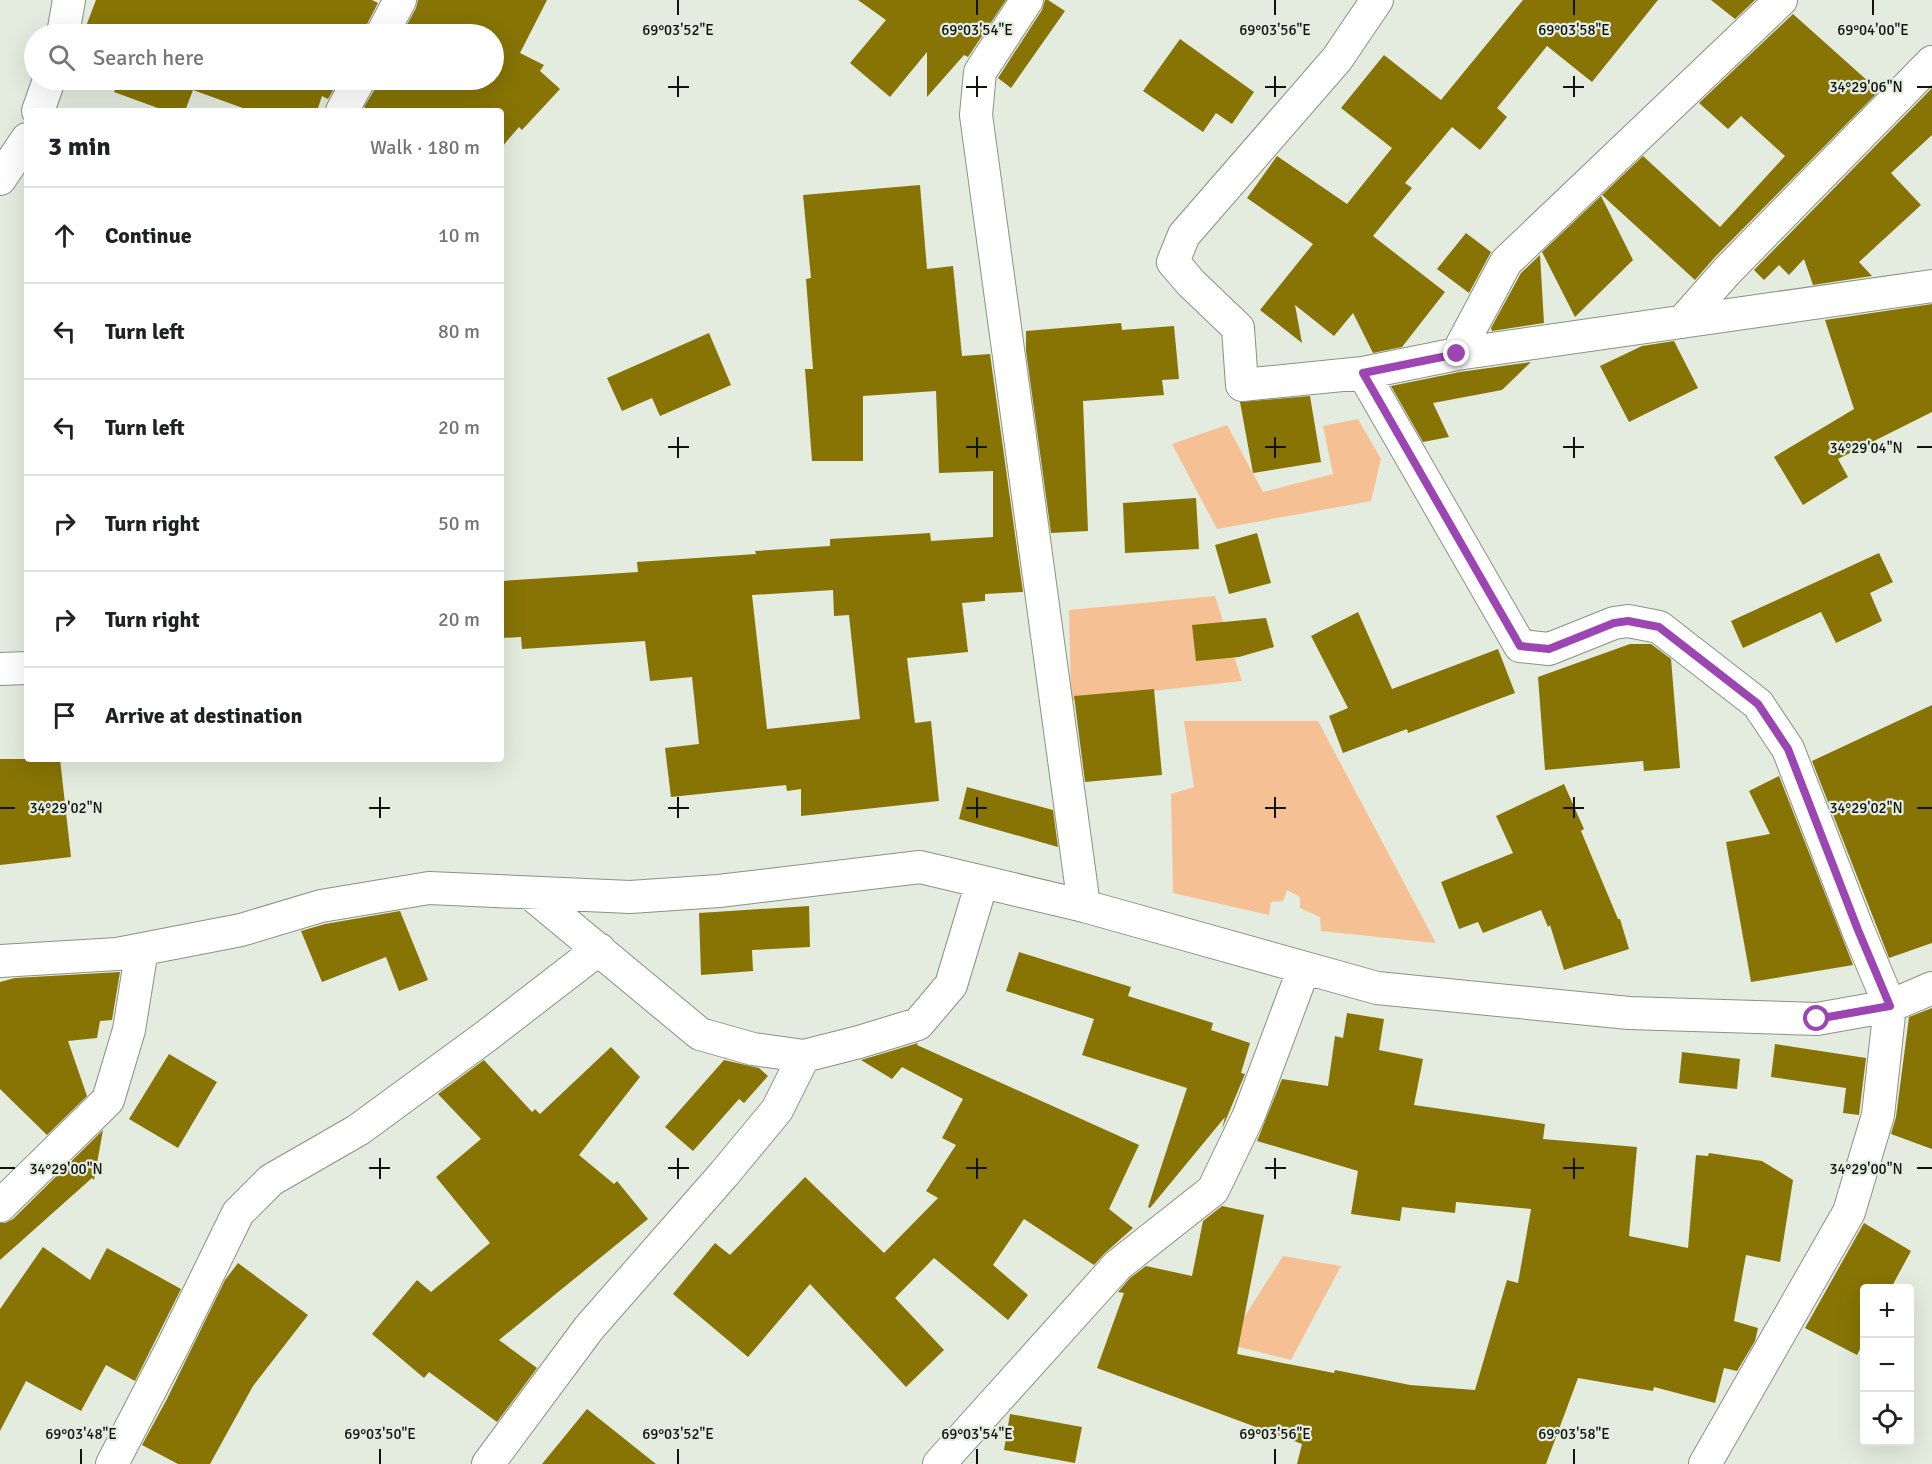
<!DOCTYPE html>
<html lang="en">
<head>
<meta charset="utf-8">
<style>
  body { margin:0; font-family:Signika,sans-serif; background:#f6f6f6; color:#202124 }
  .controls { position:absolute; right:18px; bottom:18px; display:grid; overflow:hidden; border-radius:6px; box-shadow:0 6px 24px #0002 }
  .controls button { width:54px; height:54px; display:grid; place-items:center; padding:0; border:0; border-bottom:2px solid #e0e0e0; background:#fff; color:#202124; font:30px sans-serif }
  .stop { position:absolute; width:18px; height:18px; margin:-14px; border:4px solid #9b46b3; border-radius:50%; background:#fff }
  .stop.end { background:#9b46b3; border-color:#fff; box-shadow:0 2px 6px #0008 }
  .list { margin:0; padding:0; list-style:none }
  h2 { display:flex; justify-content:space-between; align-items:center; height:78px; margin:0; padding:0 24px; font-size:26px }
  h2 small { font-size:20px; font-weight:400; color:#757577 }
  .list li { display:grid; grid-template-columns:39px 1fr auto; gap:18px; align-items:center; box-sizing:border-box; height:96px; padding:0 24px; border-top:2px solid #e0e0e0 }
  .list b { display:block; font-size:22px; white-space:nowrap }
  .list em { font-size:20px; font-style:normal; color:#757577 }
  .icon { flex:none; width:33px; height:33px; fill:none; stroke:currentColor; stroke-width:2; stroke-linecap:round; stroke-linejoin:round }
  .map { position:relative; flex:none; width:1932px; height:1464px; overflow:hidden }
  .search { position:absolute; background:#fff; box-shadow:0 6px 24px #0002; left:24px; top:24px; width:480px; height:66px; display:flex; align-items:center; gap:15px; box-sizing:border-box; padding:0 21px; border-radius:33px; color:#757577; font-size:22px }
  .panel { position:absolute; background:#fff; box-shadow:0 6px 24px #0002; left:24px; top:108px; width:480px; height:654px; border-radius:6px }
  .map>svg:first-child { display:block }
  .green { fill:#f5c194 }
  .building { fill:#877405; fill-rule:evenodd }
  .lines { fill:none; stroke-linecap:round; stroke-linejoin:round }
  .minor-casing { stroke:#8a9185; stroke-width:34 }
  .minor { stroke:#fff; stroke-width:32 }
  .route { stroke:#9b46b3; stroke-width:8 }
  .ticks { fill:none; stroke:#10130e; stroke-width:2 }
  .ticks-label { font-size:15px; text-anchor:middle; fill:#10130e; stroke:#e4ecdf; stroke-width:4.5; stroke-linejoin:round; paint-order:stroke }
</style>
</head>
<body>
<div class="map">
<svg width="1932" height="1464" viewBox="0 0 1932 1464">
  <rect width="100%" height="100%" fill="#e4ecdf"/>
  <!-- green -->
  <path class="green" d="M1358,419L1381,459L1371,501L1217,529L1172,444L1227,425L1263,492L1333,474L1323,426Z
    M1215,596L1242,681L1071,700L1069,610Z
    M1184,721H1318L1436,943L1321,931L1320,917L1300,908V897L1287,890L1283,901L1271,902L1269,915L1173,893L1171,794L1194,787Z
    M1283,1256L1341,1266L1291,1360L1227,1344Z"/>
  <!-- building -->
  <path class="building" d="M96,0H372L378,3L366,26L364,34H83Z
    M418,0H547L520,53L544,65L540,71L560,89L522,130L519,127L501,148V111H370L364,107L375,89L377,80H494V34H402L416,8Z
    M858,0H1006L968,57L964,55L927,97V52L890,97L850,63L886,20Z
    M1045,0H1048L1065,11L1011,88L998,78L1042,10Z
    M1523,0H1658L1592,82L1547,46L1497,108L1507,117L1480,150L1452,127L1405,183L1412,188L1373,236L1445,292L1402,347L1373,353L1353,313L1334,336L1295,305L1302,343L1260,310L1313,244L1247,198L1277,156L1347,204L1392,148L1341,108L1384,55L1441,100Z
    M1711,0H1755L1735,19Z
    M1793,14L1879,91L1715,257L1695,280L1602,195L1643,156L1720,227L1785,156L1741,116L1728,129L1699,103Z
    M1180,39L1254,92L1232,124L1216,113L1203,132L1143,91Z
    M119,80H339L328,99L322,96L317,111H251L193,90L185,111H166L114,92Z
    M1932,88V135L1891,173L1921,205L1859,262L1872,276L1813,285L1804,259L1789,275L1779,265L1764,280L1754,270Z
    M920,185L927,269L953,266L962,356L990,354L1023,592L985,594V601L962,603L968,652L907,658L915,723L931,721L939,801L801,816V789L787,791L786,785L671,797L665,748L699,744L692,677L650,681L645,641L522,649L521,637L501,638V581L638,572L637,562L756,554L755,551L830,546V539L930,533L931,541L993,537V471L939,473L936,391L863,396V461H812L805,369H813L806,279L811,278L803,195ZM833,590L834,616L849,615L860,719L767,729L752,595Z
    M1601,196L1633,260L1575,317L1542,252Z
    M1466,233L1491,252L1469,293L1437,269Z
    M1540,255L1544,323L1492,331L1491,328L1521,273Z
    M1932,304V412L1838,459L1848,477L1803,505L1774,457L1854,409L1825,320Z
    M1121,323L1122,330L1174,326L1179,379L1162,380L1164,395L1083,401L1088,531L1051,533L1026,351V331Z
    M709,333L731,385L660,416L652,398L622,411L607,378Z
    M1674,341L1698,388L1629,422L1600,366L1642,346Z
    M1531,362L1502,390L1433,403L1449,437L1423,442L1391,386L1460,372Z
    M1310,396L1321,462L1253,473L1240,402Z
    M1196,498L1199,549L1125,553L1123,503Z
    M1257,533L1271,583L1229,594L1215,545Z
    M1879,553L1893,582L1870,593L1882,621L1836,643L1821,612L1743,648L1731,621Z
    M1358,612L1392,689L1498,649L1515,693L1408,733L1407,729L1343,753L1329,716L1348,708L1311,636Z
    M1266,618L1274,647L1239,657L1196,661L1192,625Z
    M1630,644H1651L1671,659L1680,768L1644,771L1643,761L1545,770L1538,677Z
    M1154,689L1162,775L1085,782L1074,696Z
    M1932,705V943L1889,958L1812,761Z
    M0,759H60L71,857L0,865Z
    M1779,776L1853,965L1751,982L1726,842L1770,834L1749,791Z
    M1564,784L1584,829L1581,831L1618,919H1620L1629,949L1564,970L1550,925L1548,927L1541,910L1483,933L1478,922L1459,929L1441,882L1513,853L1496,816Z
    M967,787L1053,810L1058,847L959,819Z
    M809,906L810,947L752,950L753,971L701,975L699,913Z
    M400,911L428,980L399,991L386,957L322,982L301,931L325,924Z
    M1019,952L1131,987L1128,996L1213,1023L1211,1030L1250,1043L1241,1073L1245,1074L1222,1129L1225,1117L1150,1208L1148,1207L1187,1088L1082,1055L1094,1019L1006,991Z
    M120,972L112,1020L100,1021L97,1038L68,1041L87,1096L47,1135L0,1089V982L15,978Z
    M1932,1008V1149L1891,1134L1896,1117L1909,1017Z
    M1347,1013L1384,1019L1379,1050L1423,1059L1414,1105L1545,1124L1543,1139L1637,1147L1629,1236L1688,1248L1696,1155L1708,1156L1709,1153L1762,1161L1793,1180L1780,1262L1746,1255L1734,1321L1758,1328L1755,1341L1737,1371L1724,1368L1715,1403L1654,1387L1653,1391L1578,1378L1546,1464H1297L1302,1444L1097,1368L1124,1293L1118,1292L1130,1278L1146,1266L1192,1276L1203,1221L1222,1206L1264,1215L1237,1354L1334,1373L1335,1370L1410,1385L1475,1390L1507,1280L1518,1283L1531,1209L1456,1202L1455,1213L1402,1207L1400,1221L1351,1214L1358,1171L1257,1141L1282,1079L1328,1086L1335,1036L1343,1038Z
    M918,1043L917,1045L1139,1145L1109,1209L1133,1228L1105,1253L1094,1265L1024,1219L993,1265L1028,1295L1008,1320L934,1258L895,1298L944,1350L906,1387L810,1284L748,1357L673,1294L715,1243L730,1255L805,1177L884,1253L938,1198L926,1191L956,1145L942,1138L963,1099L902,1067L892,1079L861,1060Z
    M1775,1044L1866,1058L1859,1115L1843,1113L1846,1088L1771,1077Z
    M611,1047L640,1077L579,1155L614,1184L617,1181L648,1219L499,1340L537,1368L497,1422L429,1372L424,1378L372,1334L417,1280L431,1292L490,1243L436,1177L481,1139L438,1094L484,1060L532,1112L535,1109L540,1114Z
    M1682,1052L1740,1059L1737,1089L1679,1083Z
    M169,1054L217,1082L178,1148L129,1119Z
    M724,1060L759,1068L768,1076L744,1103L739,1099L693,1151L665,1127Z
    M103,1130L94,1180L92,1178L0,1260V1223H5L13,1219Z
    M1864,1223L1911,1251L1891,1288H1864V1341L1857,1355L1805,1328Z
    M43,1247L90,1280L107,1248L181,1289L135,1381L106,1365L81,1411L26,1381L0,1431V1309Z
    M238,1263L308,1315L253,1386L210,1464H178L142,1445L167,1399L225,1280Z
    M587,1409L656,1464H542Z
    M1010,1414L1082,1427L1075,1463L1004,1450Z"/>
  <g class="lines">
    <defs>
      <path id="minor" d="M1027,0L980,72L976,115L1084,906
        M1377,0L1337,59L1184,235L1173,262L1191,283L1238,328L1242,385L1363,373L1457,354L1932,286
        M63,34L69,0
        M382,34L400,0
        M38,111L49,80
        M342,111L359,80
        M0,179L27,139
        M1682,322L1728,270L1932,62
        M1457,354L1506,262L1781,0
        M1363,373L1520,646L1549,649L1614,623L1628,621L1659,627L1758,704L1788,749L1858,930L1890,1006L1878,1115L1849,1212L1705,1464
        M0,669L27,668
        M530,893L700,1034L753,1049L804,1056L859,1042L918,1024L951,985L982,882
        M0,961L117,954L241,930L321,906L429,888L630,897L719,891L920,867L1084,906L1377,988L1629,1013L1817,1019L1890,1006L1932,988
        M0,1206L108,1100L129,1030L142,949
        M112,1464L173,1346L238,1213L271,1180L358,1130L485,1037L599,949
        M488,1464L589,1328L724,1174L777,1110L804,1056
        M939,1464L1118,1265L1213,1190L1249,1115L1304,968"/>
    </defs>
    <!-- minor casing -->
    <use href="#minor" class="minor-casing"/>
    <!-- minor -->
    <use href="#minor" class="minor"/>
  </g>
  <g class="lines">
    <!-- route -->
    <path class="route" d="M1457,354L1363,373L1520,646L1549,649L1614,623L1628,621L1659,627L1758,704L1788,749L1858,930L1890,1006L1817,1019"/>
  </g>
  <!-- ticks -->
  <path class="ticks" d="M678,0V15M977,0V15M1275,0V15M1574,0V15M1873,0V15M678,76V97M977,76V97M1275,76V97M1574,76V97M668,87H689M966,87H987M1265,87H1286M1563,87H1584M1917,87H1932M678,437V458M977,437V458M1275,437V458M1574,437V458M668,447H689M966,447H987M1265,447H1286M1563,447H1584M1917,447H1932M380,797V818M678,797V818M977,797V818M1275,797V818M1574,797V818M0,808H15M369,808H390M668,808H689M966,808H987M1265,808H1286M1563,808H1584M1917,808H1932M380,1158V1179M678,1158V1179M977,1158V1179M1275,1158V1179M1574,1158V1179M0,1168H15M369,1168H390M668,1168H689M966,1168H987M1265,1168H1286M1563,1168H1584M1917,1168H1932M81,1449V1464M380,1449V1464M678,1449V1464M977,1449V1464M1275,1449V1464M1574,1449V1464"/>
  <g class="ticks-label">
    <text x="678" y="35">69°03'52"E</text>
    <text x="977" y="35">69°03'54"E</text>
    <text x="1275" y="35">69°03'56"E</text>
    <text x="1574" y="35">69°03'58"E</text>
    <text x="1873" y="35">69°04'00"E</text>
    <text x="1866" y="92">34°29'06"N</text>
    <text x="1866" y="453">34°29'04"N</text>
    <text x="66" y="813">34°29'02"N</text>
    <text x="1866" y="813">34°29'02"N</text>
    <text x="66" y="1174">34°29'00"N</text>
    <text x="1866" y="1174">34°29'00"N</text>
    <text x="81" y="1439">69°03'48"E</text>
    <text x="380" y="1439">69°03'50"E</text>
    <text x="678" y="1439">69°03'52"E</text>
    <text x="977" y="1439">69°03'54"E</text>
    <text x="1275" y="1439">69°03'56"E</text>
    <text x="1574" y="1439">69°03'58"E</text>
  </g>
</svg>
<div class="controls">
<button>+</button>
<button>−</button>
<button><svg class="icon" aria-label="locate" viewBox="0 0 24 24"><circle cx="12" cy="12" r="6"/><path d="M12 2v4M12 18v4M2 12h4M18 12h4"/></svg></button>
</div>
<div class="stop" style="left:1817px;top:1019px"></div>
<div class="stop end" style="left:1457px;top:354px"></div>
<div class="search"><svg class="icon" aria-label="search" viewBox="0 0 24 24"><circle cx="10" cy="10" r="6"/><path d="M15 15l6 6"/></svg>Search here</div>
<section class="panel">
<h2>3 min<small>Walk · 180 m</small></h2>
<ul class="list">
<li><svg class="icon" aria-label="ahead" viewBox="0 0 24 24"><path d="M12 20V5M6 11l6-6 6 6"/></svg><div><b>Continue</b></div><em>10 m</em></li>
<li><svg class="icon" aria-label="left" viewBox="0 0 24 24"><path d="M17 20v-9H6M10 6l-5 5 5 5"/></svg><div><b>Turn left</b></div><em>80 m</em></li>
<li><svg class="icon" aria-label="left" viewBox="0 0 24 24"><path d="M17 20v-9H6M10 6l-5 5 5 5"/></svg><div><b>Turn left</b></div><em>20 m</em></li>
<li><svg class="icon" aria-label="right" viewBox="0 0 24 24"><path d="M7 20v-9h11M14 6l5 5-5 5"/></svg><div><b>Turn right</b></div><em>50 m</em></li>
<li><svg class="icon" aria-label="right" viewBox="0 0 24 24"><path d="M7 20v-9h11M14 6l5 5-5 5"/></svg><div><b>Turn right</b></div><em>20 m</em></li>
<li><svg class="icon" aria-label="arrive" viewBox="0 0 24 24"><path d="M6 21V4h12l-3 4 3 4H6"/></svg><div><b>Arrive at destination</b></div></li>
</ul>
</section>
</div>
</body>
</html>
